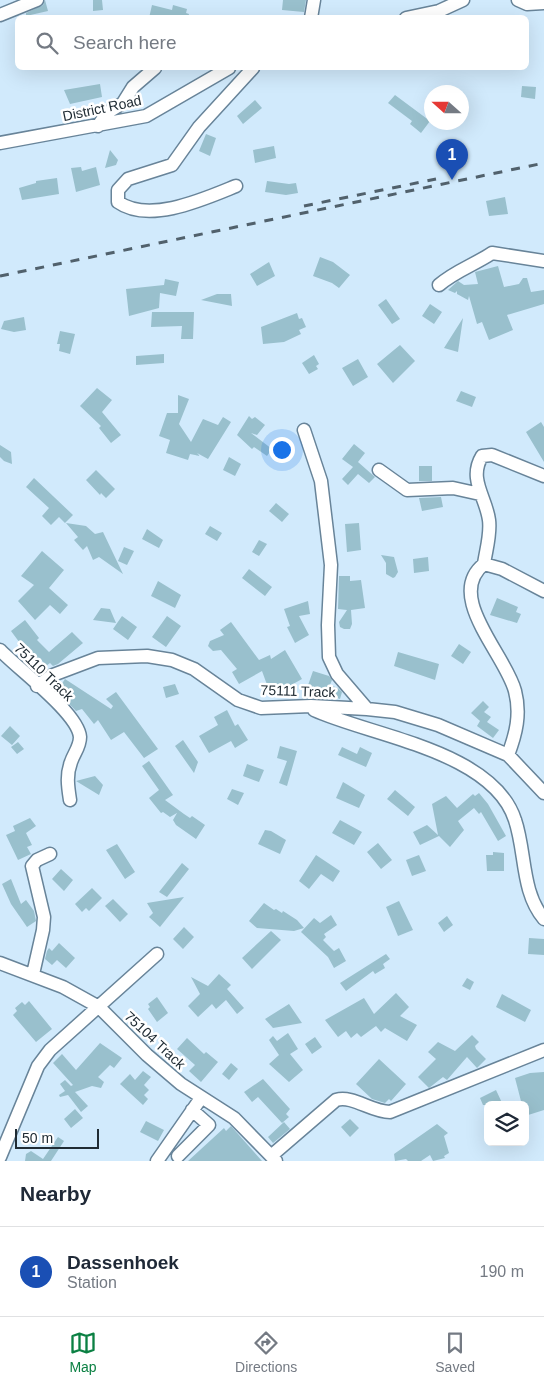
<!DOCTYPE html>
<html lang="en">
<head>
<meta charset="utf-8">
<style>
  body { margin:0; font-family:Arial,sans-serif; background:#f2f2f3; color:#1f2937 }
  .controls { position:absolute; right:15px; bottom:15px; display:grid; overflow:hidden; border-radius:8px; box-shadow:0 5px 20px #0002 }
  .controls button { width:45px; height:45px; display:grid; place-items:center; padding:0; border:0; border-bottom:1px solid #e0e1e3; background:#fff; color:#1f2937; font:25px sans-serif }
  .compass { position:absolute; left:424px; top:85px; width:45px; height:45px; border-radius:50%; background:#fff; box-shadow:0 5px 20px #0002; rotate:291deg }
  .scale { position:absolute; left:15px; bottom:12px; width:84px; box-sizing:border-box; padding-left:5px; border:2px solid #202c34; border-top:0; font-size:14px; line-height:18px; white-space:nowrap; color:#202c34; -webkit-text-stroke:4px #fff; paint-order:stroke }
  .you { position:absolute; left:281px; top:449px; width:18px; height:18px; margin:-12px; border:4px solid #fff; border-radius:50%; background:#1a73e8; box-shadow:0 0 0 8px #1a73e833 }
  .badge { display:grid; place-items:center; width:32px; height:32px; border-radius:50%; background:#0b8043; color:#fff; font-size:16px; font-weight:700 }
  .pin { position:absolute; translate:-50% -41px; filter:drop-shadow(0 1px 2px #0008) }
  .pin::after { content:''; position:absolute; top:26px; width:18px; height:15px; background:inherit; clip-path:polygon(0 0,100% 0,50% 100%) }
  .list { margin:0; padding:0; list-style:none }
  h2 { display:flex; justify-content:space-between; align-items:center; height:65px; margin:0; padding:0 20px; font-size:21px }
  h2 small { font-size:16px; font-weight:400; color:#747a83 }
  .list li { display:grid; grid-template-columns:32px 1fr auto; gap:15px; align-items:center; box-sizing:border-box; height:90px; padding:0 20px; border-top:1px solid #e0e1e3 }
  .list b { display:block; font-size:19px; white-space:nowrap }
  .list p { margin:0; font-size:16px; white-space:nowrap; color:#747a83 }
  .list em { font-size:16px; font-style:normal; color:#747a83 }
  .icon { flex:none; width:28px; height:28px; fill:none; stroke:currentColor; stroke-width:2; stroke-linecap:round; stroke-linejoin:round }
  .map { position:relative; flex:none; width:544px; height:1161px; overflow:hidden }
  .search { position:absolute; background:#fff; box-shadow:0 5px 20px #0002; left:15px; right:15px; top:15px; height:55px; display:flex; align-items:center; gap:12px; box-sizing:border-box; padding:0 18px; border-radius:8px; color:#747a83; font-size:19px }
  .sheet { height:155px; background:#fff }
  nav { display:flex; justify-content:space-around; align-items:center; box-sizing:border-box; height:70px; border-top:1px solid #e0e1e3; background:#fff; font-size:14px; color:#747a83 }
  nav a { display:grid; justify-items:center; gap:2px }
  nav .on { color:#0b8043 }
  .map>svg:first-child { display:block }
  .building { fill:#99c0cd }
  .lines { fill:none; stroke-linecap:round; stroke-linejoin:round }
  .minor-casing { stroke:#688499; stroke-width:15 }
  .minor { stroke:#fff; stroke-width:12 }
  .rail { stroke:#51616c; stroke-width:3; stroke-dasharray:9 9; stroke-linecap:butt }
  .labels { text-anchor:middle; stroke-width:5; stroke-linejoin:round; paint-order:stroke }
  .street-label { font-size:14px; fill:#202c34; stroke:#fff }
</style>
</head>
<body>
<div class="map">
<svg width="544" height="1161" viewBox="0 0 544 1161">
  <rect width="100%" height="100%" fill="#d1eafc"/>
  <!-- building -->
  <path class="building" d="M45,0L48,11L26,16V13L43,5Z
    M93,0H102L103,10L93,11Z
    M283,0H306L304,12L282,10Z
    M152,5L172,10L173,5L187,9L186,13L189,14L188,18H149Z
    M100,84L102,97L70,104L64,90Z
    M522,86L536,87L535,99L521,97Z
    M395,95L430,121L421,133L410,124L412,121L388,103Z
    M255,100L262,108L243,124L237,116Z
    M206,134L216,138L210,156L199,151Z
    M274,146L276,158L255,163L253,150Z
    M110,150L118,160L116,165L105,168Z
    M81,167L82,171L96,167L100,185L76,192L71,168Z
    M57,178L59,194L22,200L19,188L36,183V181Z
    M267,181L289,184L296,183L298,193L286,195L265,192Z
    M505,197L508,214L489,216L486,201Z
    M320,257L333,262L350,275L339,288L332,283L313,276Z
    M269,262L275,276L257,286L250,274Z
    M498,266L504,287L519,284L523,278H527L531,292L544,290V304L507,315L513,330L489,340L482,322L477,324L469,296L468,300L457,294V291L455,293L448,290L458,281L464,285L478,284L475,272Z
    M165,279L179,282L176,296L160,293L159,308L129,316L126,289L164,285Z
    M217,294H231L232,306L201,300Z
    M386,299L400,319L392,324L378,305Z
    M430,304L442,312L434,324L422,316Z
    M152,312H194L193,339H181L182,326L151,327Z
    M297,313L299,319L302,318L306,327L299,330L301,334L284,342L263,344L261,327Z
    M24,317L26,330L14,332L1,329L4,321Z
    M463,318L458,352L444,348Z
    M60,331L75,334L70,354L59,351L60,344H57Z
    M400,345L415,361L393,383L377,364Z
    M164,354V363L136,365V356Z
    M314,355L319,364L316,366L318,369L309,374L302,363Z
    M358,359L368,377L353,386L342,368Z
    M97,388L112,400L102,412L121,435L111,443L99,428L101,426L80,406Z
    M461,391L476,397L472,407L456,401Z
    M178,395L189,399L179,424L191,442L203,419L218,425L223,417L231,422L208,459L197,453L200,456L190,454L188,460L166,453L170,440L159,436L167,413H178Z
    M249,416L252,419L255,417L265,425L257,435L251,433L272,449L267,456L254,447L252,449L237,435Z
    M541,422L544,427V462L526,432Z
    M354,444L365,453L358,462L375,477L369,483L358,474L348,485L342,479L353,467L342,459Z
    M0,445L11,452L12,464L4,461L0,457Z
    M229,457L241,464L235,476L223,470Z
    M419,466H432V481H419Z
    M96,470L115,489L106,498L101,493L100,495L86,480Z
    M34,478L73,515L65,523L59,517L51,525L42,516L49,508L26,487Z
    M441,497L443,507L422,511L419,498Z
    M276,503L289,514L282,522L269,511Z
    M66,523L86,526L95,534L103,532L123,574L99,557L93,560L87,546L83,550L74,540L78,537Z
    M359,523L361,550L347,552L345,524Z
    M210,526L222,533L217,541L205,534Z
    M147,529L163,540L159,548L142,539Z
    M259,540L267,544L259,556L252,552Z
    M124,547L134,551L127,565L118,561Z
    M42,551L64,570L49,588L68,605L60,614L50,605L35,620L18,601L34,585L21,576Z
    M381,555L394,557L398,572L395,577L393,578L386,574V563Z
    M428,557L429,571L414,573L413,559Z
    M249,569L272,587L265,596L242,578Z
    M339,576H350V581L361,580L365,608L351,610L352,624L350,629H344L340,627L339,622L347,610L338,609Z
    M158,581L181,595L175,608L151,596Z
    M497,598L518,607L516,612L521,614L517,623L490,615Z
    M308,601L310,614L299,616L309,635L295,643L287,627L290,626L284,609Z
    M101,608L110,609L116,623L93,620Z
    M122,616L137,627L128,640L113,629Z
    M167,616L181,626L166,647L152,637Z
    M25,620L39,638L37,640L49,652L72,632L83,643L58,664L53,666L50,663L46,666L40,658H31L11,631Z
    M231,622L259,660L270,655L271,659L285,650L302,679L277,693L276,691L270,693L262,671L239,684L232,672L237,669L221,650L213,651L208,646L210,641L224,635L220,630Z
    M459,644L471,652L463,664L451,656Z
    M398,652L439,664L435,680L394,666Z
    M313,671L329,676L332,680L330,685L338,688L342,692L340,699L307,688Z
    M65,679L111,709L113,706L106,699L116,692L158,749L144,758L124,732L111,740L98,720L94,724L82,709L76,711L57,691Z
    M175,684L179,694L166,698L163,687Z
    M483,701L489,707L484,712L491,717L487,722L499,730L493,738L477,726L480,721L471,713Z
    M227,710L235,726L238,724L248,740L235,748L231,741L209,753L199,736L218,725L214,717Z
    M10,726L20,736L12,745L1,736Z
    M183,740L198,762L194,773L175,746Z
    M18,742L24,749L17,754L11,747Z
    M280,746L297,751L287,786L279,783L287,761L277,758Z
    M342,747L357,754L360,747L372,753L366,767L338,755Z
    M149,761L173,795L165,800L184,814L190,818L192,816L205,825L196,839L176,825L173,820L177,813L170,817L163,812L161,813L149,798L159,790L142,766Z
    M247,764L264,770L259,782L243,776Z
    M95,776L103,785L99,795L76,781Z
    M343,782L365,795L359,808L336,798Z
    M232,789L244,793L238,805L227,799Z
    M395,790L415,807L408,816L387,799Z
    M479,793L488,804L506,836L498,841L481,812L479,814L474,808L458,821L464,830L450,847L439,836L420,845L413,832L427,825L438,835L432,804L446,796L457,808L473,794L475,796Z
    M30,818L36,826L26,833L32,845L27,847L31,854L18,860L6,835L15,831L13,826Z
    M340,820L362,832L354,845L332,833Z
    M265,830L271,831L286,840L280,854L258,844Z
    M378,843L392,860L381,869L367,852Z
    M117,844L135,872L125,879L106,850Z
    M493,852L504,853V871H487L486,855H493Z
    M316,855L340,871L333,882L321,874L309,889L299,881Z
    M419,855L426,871L412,876L406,860Z
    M182,863L189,869L167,897L159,892Z
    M61,869L73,880L64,891L52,879Z
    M11,879L21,904L26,900L34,911L36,921L27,927L11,904L2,884Z
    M92,888L102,898L89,911L86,908L82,912L75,904Z
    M184,897L160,927L149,917L153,913L147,903Z
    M113,899L128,914L120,922L105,906Z
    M399,901L413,930L398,936L386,907Z
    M264,903L274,910L276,909L282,913L283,911L297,920L304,928L294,931L257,928L249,921Z
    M331,915L337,925L324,934L326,937L323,940L334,951L339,948L346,961L334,968L328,957L301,932L314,918L320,923Z
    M447,916L453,925L444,932L438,923Z
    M184,927L194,937L183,949L173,939Z
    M271,931L281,940L252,969L242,958Z
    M529,938L544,939V955L528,954Z
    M59,943L75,958L66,968L57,960L52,965L45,959L47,951L49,948L52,951Z
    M386,954L390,959L383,964L385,968L375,974L373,971L346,991L340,983Z
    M219,974L231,985L227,989L244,1008L237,1014L226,1000L216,1009L212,1004L198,1017L188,1006L200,994L191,977L208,986Z
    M467,978L474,982L470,990L462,986Z
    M396,993L409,1007L400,1016L417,1025L407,1041L385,1028L381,1032L376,1026L361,1037L357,1033L351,1038L346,1031L338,1037L325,1020L364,998L374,1014Z
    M502,994L531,1010L525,1022L496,1007Z
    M157,997L168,1013L157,1022L148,1009L150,1007L148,1004Z
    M29,1001L52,1029L36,1042L13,1015L17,1011L15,1008L22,1002L25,1005Z
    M289,1004L302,1023L273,1028L265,1019Z
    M288,1033L298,1049L290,1054L303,1070L289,1082L269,1064L279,1055L269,1040L273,1036L277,1041Z
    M472,1035L479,1042L475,1046L476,1049L486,1059L477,1068L467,1057L447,1080L443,1077L429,1088L418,1077L436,1059L428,1052L438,1042L455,1051Z
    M315,1037L322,1047L312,1054L305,1044Z
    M187,1038L204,1054L206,1052L218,1062L201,1082L189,1071L195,1065L177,1049Z
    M100,1043L122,1058L114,1068L110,1065L98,1077L104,1082L101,1088L92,1086L75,1092L88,1106L81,1112L68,1095L60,1097L59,1095L65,1091L60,1084L65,1080L71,1086L73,1085L53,1063L62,1054L76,1070Z
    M379,1059L406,1084L391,1101L389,1099L385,1103L372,1099L356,1084Z
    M231,1063L238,1069L229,1080L222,1074Z
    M143,1071L151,1077L144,1085L149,1090L144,1095L148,1099L143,1105L120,1084L130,1074L135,1080Z
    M544,1072V1110L525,1116V1105H522L515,1078L530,1073Z
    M263,1079L290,1109L286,1114L289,1117L282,1123L258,1097L252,1102L244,1092Z
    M496,1090L503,1105H483L480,1098Z
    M75,1109L83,1118L71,1128L64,1119Z
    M350,1119L359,1128L350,1137L341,1127Z
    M146,1121L164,1130L158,1141L140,1132Z
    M284,1122L290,1129L273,1143L268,1137Z
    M437,1124L448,1133L444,1136L449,1153L444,1156L445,1158L433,1161L430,1155L421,1161H408L406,1159L395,1161L394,1154Z
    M231,1126L262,1161H188L224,1128L226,1131Z
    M58,1137L64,1141L51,1161H25L26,1154L31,1151L43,1159Z"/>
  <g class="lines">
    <defs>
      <path id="minor" d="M518,0L527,4L544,3
        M0,15L37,0
        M311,18L314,0
        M406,18L439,11L463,0
        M98,126L107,113L123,103L133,87L155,68
        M0,143L146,116L229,68
        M236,186C204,199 149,224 118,202V190L128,179L172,165L199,127L253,68
        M439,285C455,271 474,265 492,253L544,261
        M304,430L321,481L331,565L328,625L329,657L337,674L367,709
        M379,470L407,490L453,488L480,494
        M484,564C486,550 491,534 489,520C486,497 468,479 482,456L492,455L544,476
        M0,650C18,669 78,713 80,737C80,747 74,753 71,762C66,775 68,787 70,800
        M37,686L53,675L98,658L147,656L172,660L194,669L238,700L261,708L311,706L367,709L395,712L438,725L508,755L544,793
        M314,710C371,736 493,751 515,820C526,852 521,892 544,919
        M508,755C516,734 521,714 515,691C506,655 444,596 484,564L502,569L544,591
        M0,963L63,987L99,1007L147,1055L181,1084L234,1118L276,1161
        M33,974L43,930L44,917L32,866L37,860L50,854
        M178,1156L209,1125L192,1110
        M271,1156L336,1100C353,1095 371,1112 390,1112L544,1050
        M0,1157L38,1066L50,1050L157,954
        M157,1161L201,1098"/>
    </defs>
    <!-- minor casing -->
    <use href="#minor" class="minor-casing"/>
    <!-- minor -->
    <use href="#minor" class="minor"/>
    <!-- rail -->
    <path class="rail" d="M304,206L436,179
      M0,276L544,163"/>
  </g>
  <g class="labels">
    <!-- street labels -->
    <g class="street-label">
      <text transform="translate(102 108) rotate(-12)" y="5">District Road</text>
      <text transform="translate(44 672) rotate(44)" y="5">75110 Track</text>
      <text transform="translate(298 691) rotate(2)" y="5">75111 Track</text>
      <text transform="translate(155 1040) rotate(43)" y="5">75104 Track</text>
    </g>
  </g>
</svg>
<div class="controls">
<button><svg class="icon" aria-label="layers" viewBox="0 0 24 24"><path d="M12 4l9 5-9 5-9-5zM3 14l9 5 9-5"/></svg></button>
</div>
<svg class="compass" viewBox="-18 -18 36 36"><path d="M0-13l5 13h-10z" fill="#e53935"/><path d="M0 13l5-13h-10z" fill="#747a83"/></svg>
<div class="scale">50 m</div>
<div class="you"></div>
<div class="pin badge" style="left:452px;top:180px;background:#1a4fb4">1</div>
<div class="search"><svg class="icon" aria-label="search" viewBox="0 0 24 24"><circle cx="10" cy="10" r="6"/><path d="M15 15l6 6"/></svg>Search here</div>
</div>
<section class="sheet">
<h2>Nearby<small></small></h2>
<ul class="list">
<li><span class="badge" style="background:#1a4fb4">1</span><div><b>Dassenhoek</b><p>Station</p></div><em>190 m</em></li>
</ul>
</section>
<nav>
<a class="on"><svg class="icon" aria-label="map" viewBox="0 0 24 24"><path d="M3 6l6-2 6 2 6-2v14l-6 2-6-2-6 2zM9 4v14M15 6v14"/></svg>Map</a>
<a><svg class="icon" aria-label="directions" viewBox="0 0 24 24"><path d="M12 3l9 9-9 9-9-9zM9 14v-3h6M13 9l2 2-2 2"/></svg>Directions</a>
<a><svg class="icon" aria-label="saved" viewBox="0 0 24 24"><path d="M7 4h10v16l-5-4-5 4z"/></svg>Saved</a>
</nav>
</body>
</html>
